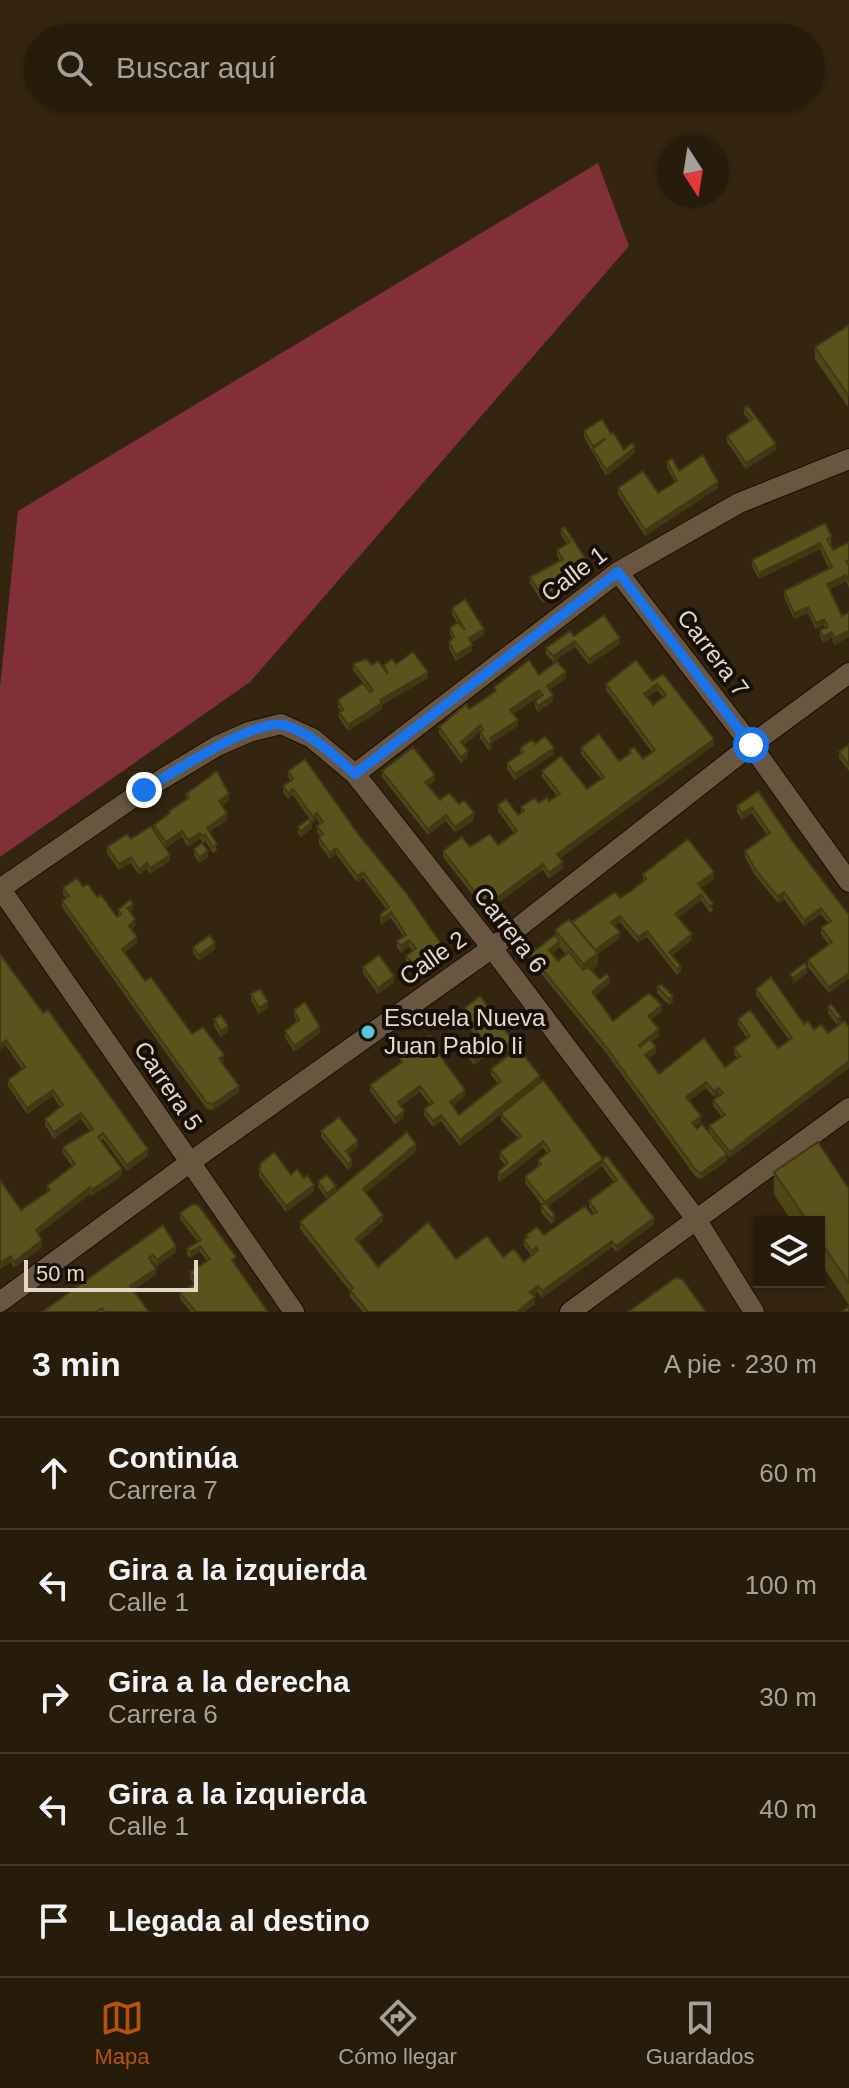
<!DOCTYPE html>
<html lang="es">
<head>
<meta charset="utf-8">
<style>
  body { margin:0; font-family:Arial,sans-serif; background:#2f2515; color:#f1f3f6 }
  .controls { position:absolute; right:24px; bottom:24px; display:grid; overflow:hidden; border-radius:0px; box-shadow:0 2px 6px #0004 }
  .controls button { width:72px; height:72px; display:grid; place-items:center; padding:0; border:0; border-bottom:2px solid #433a2d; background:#271c0c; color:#f1f3f6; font:40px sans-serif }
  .compass { position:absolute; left:657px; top:136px; width:72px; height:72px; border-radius:50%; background:#271c0c; box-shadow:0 2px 6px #0004; rotate:168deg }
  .scale { position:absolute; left:24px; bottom:20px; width:174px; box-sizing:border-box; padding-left:8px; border:4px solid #e1d7cb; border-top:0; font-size:22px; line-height:28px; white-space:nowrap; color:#e1d7cb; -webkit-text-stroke:6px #171007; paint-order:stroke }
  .stop { position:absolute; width:24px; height:24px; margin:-18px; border:6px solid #1a73e8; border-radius:50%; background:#fff }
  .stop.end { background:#1a73e8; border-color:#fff; box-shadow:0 2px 8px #0008 }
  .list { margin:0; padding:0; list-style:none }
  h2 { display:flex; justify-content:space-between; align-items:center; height:104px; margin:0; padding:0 32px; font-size:34px }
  h2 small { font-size:26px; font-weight:400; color:#a4a19d }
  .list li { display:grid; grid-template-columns:52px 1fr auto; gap:24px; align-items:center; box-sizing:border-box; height:112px; padding:0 32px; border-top:2px solid #433a2d }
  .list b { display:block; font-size:30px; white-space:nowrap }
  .list p { margin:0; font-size:26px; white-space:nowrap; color:#a4a19d }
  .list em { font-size:26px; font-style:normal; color:#a4a19d }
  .icon { flex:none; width:44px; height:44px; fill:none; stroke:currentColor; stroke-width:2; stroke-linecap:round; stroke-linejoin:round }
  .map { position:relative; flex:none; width:849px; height:1312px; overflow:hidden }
  .search { position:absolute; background:#271c0c; box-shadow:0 2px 6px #0004; left:24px; right:24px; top:24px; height:88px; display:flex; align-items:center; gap:20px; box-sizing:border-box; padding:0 28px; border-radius:44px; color:#a4a19d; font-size:30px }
  .sheet { height:664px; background:#271c0c }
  nav { display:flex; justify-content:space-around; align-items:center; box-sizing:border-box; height:112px; border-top:2px solid #433a2d; background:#271c0c; font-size:22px; color:#a4a19d }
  nav a { display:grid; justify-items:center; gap:4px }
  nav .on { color:#b45309 }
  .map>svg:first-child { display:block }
  .green { fill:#812f39 }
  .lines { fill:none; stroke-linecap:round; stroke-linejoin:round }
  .street-casing { stroke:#1c0e00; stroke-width:22 }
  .street { stroke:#685640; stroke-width:20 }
  .wall { fill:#4d4718; fill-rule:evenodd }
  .shaded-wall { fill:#3f3a14 }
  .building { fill:#5a531c; stroke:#3f3a14; stroke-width:2; fill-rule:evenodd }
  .route { stroke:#1a73e8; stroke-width:10 }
  .poi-dot { fill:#58c9e4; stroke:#171007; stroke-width:3 }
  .labels { text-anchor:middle; stroke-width:8; stroke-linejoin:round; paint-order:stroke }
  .street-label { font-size:24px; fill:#e1d7cb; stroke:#171007 }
  .poi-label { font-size:24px; fill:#e1d7cb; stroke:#171007; text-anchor:start }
</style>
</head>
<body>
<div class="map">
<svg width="849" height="1312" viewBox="0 0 849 1312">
  <rect width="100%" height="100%" fill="#342510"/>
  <!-- green -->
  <path class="green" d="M598,163L629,246L250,682L0,857V687L18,511Z"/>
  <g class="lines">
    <defs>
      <path id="street" d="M618,572L751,745L849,882
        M355,774L618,572L739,503L849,459
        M0,888L294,1312
        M0,889L144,790L217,746L249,732L281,724L312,738L355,774L492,948L696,1219L754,1312
        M0,1302L189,1163L492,948L751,745L849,673
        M570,1312L849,1108"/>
    </defs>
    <!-- street casing -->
    <use href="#street" class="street-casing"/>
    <!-- street -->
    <use href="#street" class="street"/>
  </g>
  <!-- wall -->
  <path class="wall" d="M849,325L848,407L815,359V347Z
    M744,408L776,450L746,469L727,442V436L750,421L744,414Z
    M584,431L611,434L624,450L635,453L606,476L584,437Z
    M667,462L679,471L718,488L645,536L618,494V488L658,493L675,482L667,468Z
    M825,523L832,543L830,544L833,550L849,542V588L846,581L830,589L842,616L849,612V637L834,645L832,638L823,643L820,636V630L825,628L824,625L816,629L808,613L794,619L784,597V591L829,569L820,549L759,579L752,566V560Z
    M561,529L590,572L543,603L530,583V577L560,561L557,556V550L567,544L561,535Z
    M452,608L484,635L471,643L472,651L456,661L449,648V642L452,639L450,634V628L457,623L452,614Z
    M574,636L620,644L589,665L575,647L553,662L546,654V648Z
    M353,664L372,665L384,668V665L396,664L428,678L382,705V709L348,731L339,718V712H341L338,707V700L363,683L353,670Z
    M663,674L714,745L560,858L563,868L549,879L543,870L486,912L443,857V851L498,845L514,833L498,811V805L518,815L521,813V807L549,801L557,796L542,777V771L587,789L601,779L581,754V748L619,761L629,754V750L643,759L652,752L606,690V684L652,681ZM657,690L663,697L653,705L647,698Z
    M539,675L566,678L549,690L553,701L538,712L535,707V701L541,697L539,696L513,714L518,726L492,743V748L489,751L480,738V731L464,745L468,757L461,763L439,733V727L494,693V687Z
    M535,744L554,754L515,780L507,769V763L520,754V748Z
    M849,744V771L839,758V752Z
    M288,771L444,954L425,968L422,963L413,970L406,962V956L413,951L409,946L401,953L397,947V941L404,937L391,918L382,925L380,921V915L387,910L363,878L357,882L336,854L330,859L319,844V838L320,836L317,832V826L320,824L317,819L312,822V828L301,837L298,833V827L311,821L293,795L288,799L283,792V786L291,781L288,777Z
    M382,771L435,781L428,786L440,800L459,804L474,820L455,833L446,821L428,835L382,777Z
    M758,791L793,842L849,915L829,993L808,967V960L829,945L821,934V928L828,923L821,914L804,926L784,899L778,903L755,875L745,857V851L767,835L752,813L742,820L737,812V806Z
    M186,794L229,800L222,806L227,820L209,832L217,850L213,853L205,841L203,843L200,839L188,847L182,837L166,848L154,831V825L169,815V811L186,799Z
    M131,839L170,861L150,874L147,869L139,875L131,863L119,870L107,853V847Z
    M194,849L208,857L199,863L194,855Z
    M643,874L714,879L701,888L713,910L710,913L701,900L678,918L692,940L672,955L681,972L677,975L647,937L638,943L620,922L615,926L620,938L598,954V965L592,970L600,979L610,983L595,996L613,1021L662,1011L651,1019L659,1036L652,1041L656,1053L648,1059L659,1074L725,1067L737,1058L734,1054V1048L747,1038L738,1025V1019L778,1048L789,1040L756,995V989L804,1024L730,1158L727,1154V1161L701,1179L695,1176L607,1054L530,960V954L555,936V930L620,898L631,891L643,881ZM560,947L566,955L558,961L552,953ZM706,1088L714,1097L719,1094L720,1095L713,1100V1106L722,1117L709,1126V1132L697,1129L695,1127L701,1122L689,1101Z
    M83,887L97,897L117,917L118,916V910H133L130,912L135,926L131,930L137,943L124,953L145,981L192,1034L224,1061L222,1063L239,1092L213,1110L207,1109L174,1064L62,907V901L66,898L63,894V888Z
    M193,947L215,949L199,961L193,953Z
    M0,954L148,1156L127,1171L103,1139L101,1141L122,1176L92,1196L90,1194L38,1234L42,1247L14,1268L11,1262L0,1269L21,1210L47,1192V1186L72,1166L63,1153V1147L90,1131L81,1119L54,1139L45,1125V1119L60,1107L53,1096L27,1114L8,1086V1080L22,1069L6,1046Z
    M363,967L394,982L378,994L363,973Z
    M657,987L673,1002L669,1005L657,993Z
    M251,994L268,1008L259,1014L251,1000Z
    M828,1007L841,1023L837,1025L828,1013Z
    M294,1010L320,1033L294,1052L285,1037V1031L297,1022L294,1016Z
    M461,1011L513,1047L504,1054L498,1046L474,1065L466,1054V1048L478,1039L461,1017Z
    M214,1019L228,1032L221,1037L214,1026Z
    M438,1054L465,1096L453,1106L459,1115L498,1084L491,1075V1069L540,1082L654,1224L616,1252L612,1247L542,1298L538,1292L533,1296L535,1304L524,1312H363L350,1297V1291L300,1229V1222L327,1199L318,1187V1181L336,1192L416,1151L366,1193L383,1221L359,1242L378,1267L456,1259L503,1257L524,1262L532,1256L524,1246V1240L526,1238V1235H544L592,1215L594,1214L589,1207V1201L614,1182L602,1166L548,1206L555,1221L551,1224L541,1212L542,1205L525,1183V1177L538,1167V1160L547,1153L543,1148L500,1182L498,1178V1172L506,1166L500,1159V1152L518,1138L501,1120V1114L460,1146L441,1121L433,1127L424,1115V1109L430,1105L420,1092L401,1106L404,1117L395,1124L370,1091V1085L400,1064V1058Z
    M321,1131L358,1147L349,1155L352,1166L348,1170L321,1137Z
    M259,1170L291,1175L314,1191L286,1212L259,1176Z
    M774,1172L849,1189V1305L819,1261V1222H792L774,1194Z
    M180,1213L236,1264L235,1265L268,1312H191L180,1299V1293L194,1284L190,1278V1272L207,1261L200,1252L190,1258L187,1255V1249L198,1242L180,1219Z
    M163,1225L176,1252L157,1266L153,1261L151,1262L156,1275L133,1290L149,1312H42Z"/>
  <!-- shaded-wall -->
  <path class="shaded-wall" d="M776,444V450L746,469V463Z
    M635,447V453L606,476V470Z
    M718,482V488L645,536V530Z
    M820,543V549L759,579V573Z
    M590,566V572L543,603V597Z
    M846,575V581L827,590V584Z
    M808,607V613L794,619V613Z
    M824,619V625L816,629V623Z
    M484,629V635L469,644V638Z
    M849,631V637L834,645V638Z
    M832,632V638L823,643V637Z
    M620,638V644L589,665V659Z
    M575,641V647L553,662V656Z
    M472,645V651L456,661V655Z
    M428,672V678L382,705V709L348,731V725L380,700Z
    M566,672V678L547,692V686Z
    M657,684V690L644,700V694Z
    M539,690V696L510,717V710Z
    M553,695V701L538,712V706Z
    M518,720V726L492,743V748L489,751L490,738Z
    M480,725V731L461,748V742Z
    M714,739V745L557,860V854Z
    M554,748V754L515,780V774Z
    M468,751V757L461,763V757Z
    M435,775V781L425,788V782Z
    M293,789V795L288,799V793Z
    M229,794V800L219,807V801Z
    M752,807V813L742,820V813Z
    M227,813V820L207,834V828Z
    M317,813V819L313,823V817Z
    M474,813V820L455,833V827Z
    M446,815V821L428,835V829Z
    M312,822V828L301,837V831Z
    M182,831V837L166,848V842Z
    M200,833V839L188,847V840Z
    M336,848V854L330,859V853Z
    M208,851V857L199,863V857Z
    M170,855V861L150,874V868Z
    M131,857V863L119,870V864Z
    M563,862V868L549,879V873Z
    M147,863V869L139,875V869Z
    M543,864V870L486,912V906Z
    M363,872V878L357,882V876Z
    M714,872V879L698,890V884Z
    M784,892V899L778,903V897Z
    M701,894V900L675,920V914Z
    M133,904V910L127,914V908Z
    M821,908V914L804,926V920Z
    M391,912V918L382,925V919Z
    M620,916V922L611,928V922Z
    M135,919V926L129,932V926Z
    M647,931V937L638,943V937Z
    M620,932V938L598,954V965L583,976V964L592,952Z
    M692,934V940L669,958V952Z
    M137,937V943L122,955V949Z
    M409,940V946L401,953V946Z
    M560,941V947L549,956V950Z
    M215,943V949L199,961V955Z
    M444,948V954L425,968V962Z
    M422,957V963L413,970V963Z
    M681,966V972L677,975V969Z
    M807,967V973L793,984V978Z
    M849,973V979L829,993V987Z
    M394,976V982L378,994V988Z
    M610,977V983L592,998V992Z
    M673,996V1002L669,1005V999Z
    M268,1002V1008L259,1014V1008Z
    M662,1005V1011L648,1022V1016Z
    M841,1017V1023L837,1025V1019Z
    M228,1026V1032L221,1037V1031Z
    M320,1027V1033L294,1052V1046Z
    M659,1029V1036L639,1052V1045Z
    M6,1040V1046L0,1050V1044Z
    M498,1040V1046L474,1065V1059Z
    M513,1041V1047L504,1054V1048Z
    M656,1047V1053L645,1061V1055Z
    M849,1061V1068L730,1158V1152Z
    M540,1076V1082L460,1146V1140Z
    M706,1082V1088L686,1103V1097Z
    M239,1086V1092L213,1110V1104Z
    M420,1086V1092L398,1108V1102Z
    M719,1088V1094L714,1097V1091Z
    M53,1090V1096L27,1114V1108Z
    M465,1090V1096L450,1108V1102Z
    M404,1111V1117L395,1124V1118Z
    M81,1113V1119L54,1139V1132Z
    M441,1115V1121L433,1127V1121Z
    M701,1116V1122L692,1129V1123Z
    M358,1141V1147L346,1157V1151Z
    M543,1141V1148L500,1182V1176Z
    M416,1144V1151L363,1196V1189Z
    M148,1149V1156L127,1171V1165Z
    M727,1154V1161L701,1179V1173Z
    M352,1160V1166L348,1170V1164Z
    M602,1160V1166L545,1209V1202Z
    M122,1169V1176L92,1196V1190Z
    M314,1185V1191L286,1212V1206Z
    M336,1186V1193L327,1200V1194Z
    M90,1187V1194L36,1236V1230Z
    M383,1215V1221L356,1245V1239Z
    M555,1215V1221L551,1224V1218Z
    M654,1218V1224L616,1252V1246Z
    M42,1240V1247L14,1268V1262Z
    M612,1241V1247L542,1298V1291Z
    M176,1246V1252L157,1266V1260Z
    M200,1246V1252L190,1258V1252Z
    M11,1256V1262L0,1269V1263Z
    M156,1269V1275L130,1292V1286Z
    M538,1286V1292L530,1298V1292Z
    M535,1297V1304L524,1312H517Z"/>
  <!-- building -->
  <path class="building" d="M849,325V394L848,395L815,347Z
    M748,406L776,444L746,463L727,436L753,419L744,408Z
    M602,419L611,434L613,432L624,450L632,443L635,447L606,470L593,449L606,438L593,446L584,431Z
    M703,455L718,482L645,530L618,488L643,471L658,493L677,481L667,462L672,458L679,471Z
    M825,523L832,537L827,539L833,550L849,542V560L846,561L849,566V582L846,575L827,584L842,616L849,612V631L834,638L832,632L823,637L820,630L828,627L824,619L816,623L808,607L794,613L784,591L832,567L820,543L759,573L752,560Z
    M565,527L590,566L543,597L530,577L563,559L557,550L570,542L561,529Z
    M465,599L484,629L469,638L472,645L456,655L449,642L454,637L450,628L458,622L465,630L452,608Z
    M604,615L620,638L589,659L575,641L553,656L546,648L570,631L574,636Z
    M413,652L428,672L380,700L382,703L348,725L339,712L343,710L338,700L363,683L370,692L373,690L353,664L366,659L372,665L378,661L388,674L384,665L392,659L396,664Z
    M529,660L539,675L557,661L566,672L547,686L553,695L538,706L535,701L543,695L539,690L510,710L518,720L490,738L492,742L489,745L480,732L483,730L480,725L461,742L468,751L461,757L439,727L466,704L469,709L496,691L494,687Z
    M636,660L652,681L663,674L714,739L557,854L563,862L549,873L543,864L486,906L443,851L462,837L470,847L490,834L498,845L517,831L498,805L506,799L518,815L524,811L521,807L534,798L539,803L547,797L549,801L560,794L542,771L561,756L587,789L604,777L581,748L599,734L619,761L631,753L629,750L634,747L643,759L655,750L606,684ZM657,684L666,695L653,705L644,694Z
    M545,736L554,748L515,774L507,763L523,752L520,748L532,740L535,744Z
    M849,744V765L839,752Z
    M413,747L435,775L425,782L440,800L449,793L459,804L464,800L474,813L455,827L446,815L428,829L382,771Z
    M305,759L358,834L407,894L444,948L425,962L422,957L413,963L406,956L416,948L409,940L401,946L397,941L406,935L391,912L382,919L380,915L389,907L363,872L357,876L336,848L330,853L319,838L323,834L317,826L323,822L317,813L313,817L293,789L288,793L283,786L293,779L288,771Z
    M217,771L229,794L219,801L227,813L207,828L217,844L213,847L205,834L203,837L200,833L188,840L182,831L166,842L154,825L170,813L169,811L189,798L186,794Z
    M758,791L793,842L849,915V973L829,987L808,960L832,942L821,928L831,921L821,908L804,920L784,892L778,897L755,869L745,851L770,833L752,807L742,813L737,806Z
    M309,819L312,822L301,831L298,827Z
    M151,826L170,855L150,868L147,863L139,869L131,857L119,864L107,847L127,834L131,839Z
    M688,839L714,872L698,884L713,904L710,907L701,894L675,914L692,934L669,952L681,966L677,969L647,931L638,937L620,916L611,922L620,932L595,950L572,922L615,892L620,898L631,891L646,879L643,874Z
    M202,843L208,851L199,857L194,849Z
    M77,878L83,887L88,884L97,897L101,895L117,917L121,914L118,910L130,900L133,904L127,908L135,919L129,926L137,937L122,949L145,981L151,977L192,1034L203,1027L224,1055L219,1059L239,1086L213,1104L207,1103L174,1058L62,901L69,896L63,888Z
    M569,919L598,953L583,964L555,930Z
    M210,935L215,943L199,955L193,947Z
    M555,935L560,941L549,950L558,961L569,952L583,970L588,967L600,979L606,974L610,977L592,992L613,1021L649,993L662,1005L648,1016L659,1029L639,1045L640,1047L650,1039L656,1047L645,1055L659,1074L704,1038L725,1067L740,1056L734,1048L750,1036L738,1019L750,1010L778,1048L792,1038L756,989L771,977L804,1024L808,1021L814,1030L821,1024L828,1033L844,1021L849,1027V1061L730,1152L709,1126L725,1115L713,1100L723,1093L719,1088L714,1091L706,1082L686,1097L701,1116L692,1123L697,1129L702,1124L727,1154L701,1173L695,1169L607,1048L530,954Z
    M0,954L43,1013L48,1010L148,1149L127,1165L103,1133L98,1137L122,1169L92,1190L90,1187L36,1230L42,1240L14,1262L11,1256L0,1263V1180L21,1210L50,1190L47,1186L75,1164L63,1147L93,1129L81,1113L54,1132L45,1119L63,1105L53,1090L27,1108L8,1080L25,1067L6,1040L0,1044Z
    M379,955L394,976L378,988L363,967Z
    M805,963L807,967L793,978L790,974Z
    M661,984L673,996L669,999L657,987Z
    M260,989L268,1002L259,1008L251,994Z
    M480,996L513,1041L504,1048L498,1040L474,1059L466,1048L481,1037L461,1011Z
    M305,1002L320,1027L294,1046L285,1031L299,1020L294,1010Z
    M831,1004L841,1017L837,1019L828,1007Z
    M221,1015L228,1026L221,1031L214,1019Z
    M430,1035L439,1048L436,1050L465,1090L450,1102L459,1115L501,1081L491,1069L518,1048L540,1076L460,1140L441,1115L433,1121L424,1109L433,1103L420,1086L398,1102L404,1111L395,1118L370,1085L402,1062L400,1058Z
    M543,1080L601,1157L602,1160L607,1156L654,1218L616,1246L612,1241L542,1291L538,1286L530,1292L535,1297L517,1312H368L350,1290L353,1288L300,1222L407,1132L416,1144L363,1189L383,1215L356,1239L378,1267L428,1222L456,1259L487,1236L503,1257L514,1249L524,1262L538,1250L536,1247L532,1251L524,1240L528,1237L526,1235L537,1227L544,1235L585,1206L592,1215L597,1212L589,1201L617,1180L602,1160L545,1202L525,1177L541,1164L538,1160L550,1151L543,1141L500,1176L498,1172L508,1163L500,1152L521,1136L501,1114Z
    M339,1117L358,1141L346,1151L352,1160L348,1164L321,1131Z
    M818,1142L849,1189V1283L819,1239V1222H808L774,1172Z
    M274,1152L291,1175L297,1169L304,1178L307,1175L314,1185L286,1206L259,1170L261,1163Z
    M327,1175L336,1186L327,1194L318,1181Z
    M545,1203L555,1215L551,1218L541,1206Z
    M193,1204L199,1206L236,1257L232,1260L268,1312H196L180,1293L197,1282L190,1272L210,1259L200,1246L190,1252L187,1249L201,1240L180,1213Z
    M163,1225L176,1246L157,1260L153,1255L149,1258L156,1269L130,1286L149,1312H105L102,1308L96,1312H42Z
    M675,1278L682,1279L706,1312H628Z
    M849,1306V1312H841Z"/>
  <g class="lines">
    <!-- route -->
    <path class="route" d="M144,790C171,774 254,718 284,725C312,733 334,756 355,774L618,572L751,745"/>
  </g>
  <!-- markers -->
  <circle class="poi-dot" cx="368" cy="1032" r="8"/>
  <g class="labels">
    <!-- street labels -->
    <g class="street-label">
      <text transform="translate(574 574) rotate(-37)" y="8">Calle 1</text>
      <text transform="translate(713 653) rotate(53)" y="8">Carrera 7</text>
      <text transform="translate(510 930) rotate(52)" y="8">Carrera 6</text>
      <text transform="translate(433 958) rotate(-35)" y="8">Calle 2</text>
      <text transform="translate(168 1086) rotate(56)" y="8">Carrera 5</text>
    </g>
    <!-- poi labels -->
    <g class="poi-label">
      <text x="384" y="1026">Escuela Nueva<tspan x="384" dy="28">Juan Pablo Ii</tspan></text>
    </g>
  </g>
</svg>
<div class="controls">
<button><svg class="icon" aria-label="layers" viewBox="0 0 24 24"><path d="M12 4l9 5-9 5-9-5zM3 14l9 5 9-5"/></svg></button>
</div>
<svg class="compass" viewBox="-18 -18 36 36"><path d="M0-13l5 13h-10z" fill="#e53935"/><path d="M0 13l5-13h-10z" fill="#a4a19d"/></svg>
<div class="scale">50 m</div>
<div class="stop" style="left:751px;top:745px"></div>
<div class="stop end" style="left:144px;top:790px"></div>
<div class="search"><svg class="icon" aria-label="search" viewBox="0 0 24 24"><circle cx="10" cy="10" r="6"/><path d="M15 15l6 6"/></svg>Buscar aquí</div>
</div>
<section class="sheet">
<h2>3 min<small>A pie · 230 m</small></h2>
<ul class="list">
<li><svg class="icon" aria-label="ahead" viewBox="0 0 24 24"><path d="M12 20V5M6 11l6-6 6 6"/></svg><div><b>Continúa</b><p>Carrera 7</p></div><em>60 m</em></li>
<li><svg class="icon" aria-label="left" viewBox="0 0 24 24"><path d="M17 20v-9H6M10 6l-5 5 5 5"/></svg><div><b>Gira a la izquierda</b><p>Calle 1</p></div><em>100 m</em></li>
<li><svg class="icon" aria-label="right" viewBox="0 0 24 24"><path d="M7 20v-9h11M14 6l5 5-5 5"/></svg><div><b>Gira a la derecha</b><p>Carrera 6</p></div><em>30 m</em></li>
<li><svg class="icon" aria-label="left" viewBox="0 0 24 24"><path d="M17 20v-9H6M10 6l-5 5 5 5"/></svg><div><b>Gira a la izquierda</b><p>Calle 1</p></div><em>40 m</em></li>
<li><svg class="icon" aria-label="arrive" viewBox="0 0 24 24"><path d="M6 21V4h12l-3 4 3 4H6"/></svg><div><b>Llegada al destino</b></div></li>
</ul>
</section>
<nav>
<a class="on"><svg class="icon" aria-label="map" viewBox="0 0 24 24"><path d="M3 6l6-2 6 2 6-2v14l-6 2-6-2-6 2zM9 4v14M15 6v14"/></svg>Mapa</a>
<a><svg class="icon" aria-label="directions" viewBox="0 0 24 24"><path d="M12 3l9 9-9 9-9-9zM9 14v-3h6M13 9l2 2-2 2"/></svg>Cómo llegar</a>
<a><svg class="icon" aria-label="saved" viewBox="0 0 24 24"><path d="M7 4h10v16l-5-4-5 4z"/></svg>Guardados</a>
</nav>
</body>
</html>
